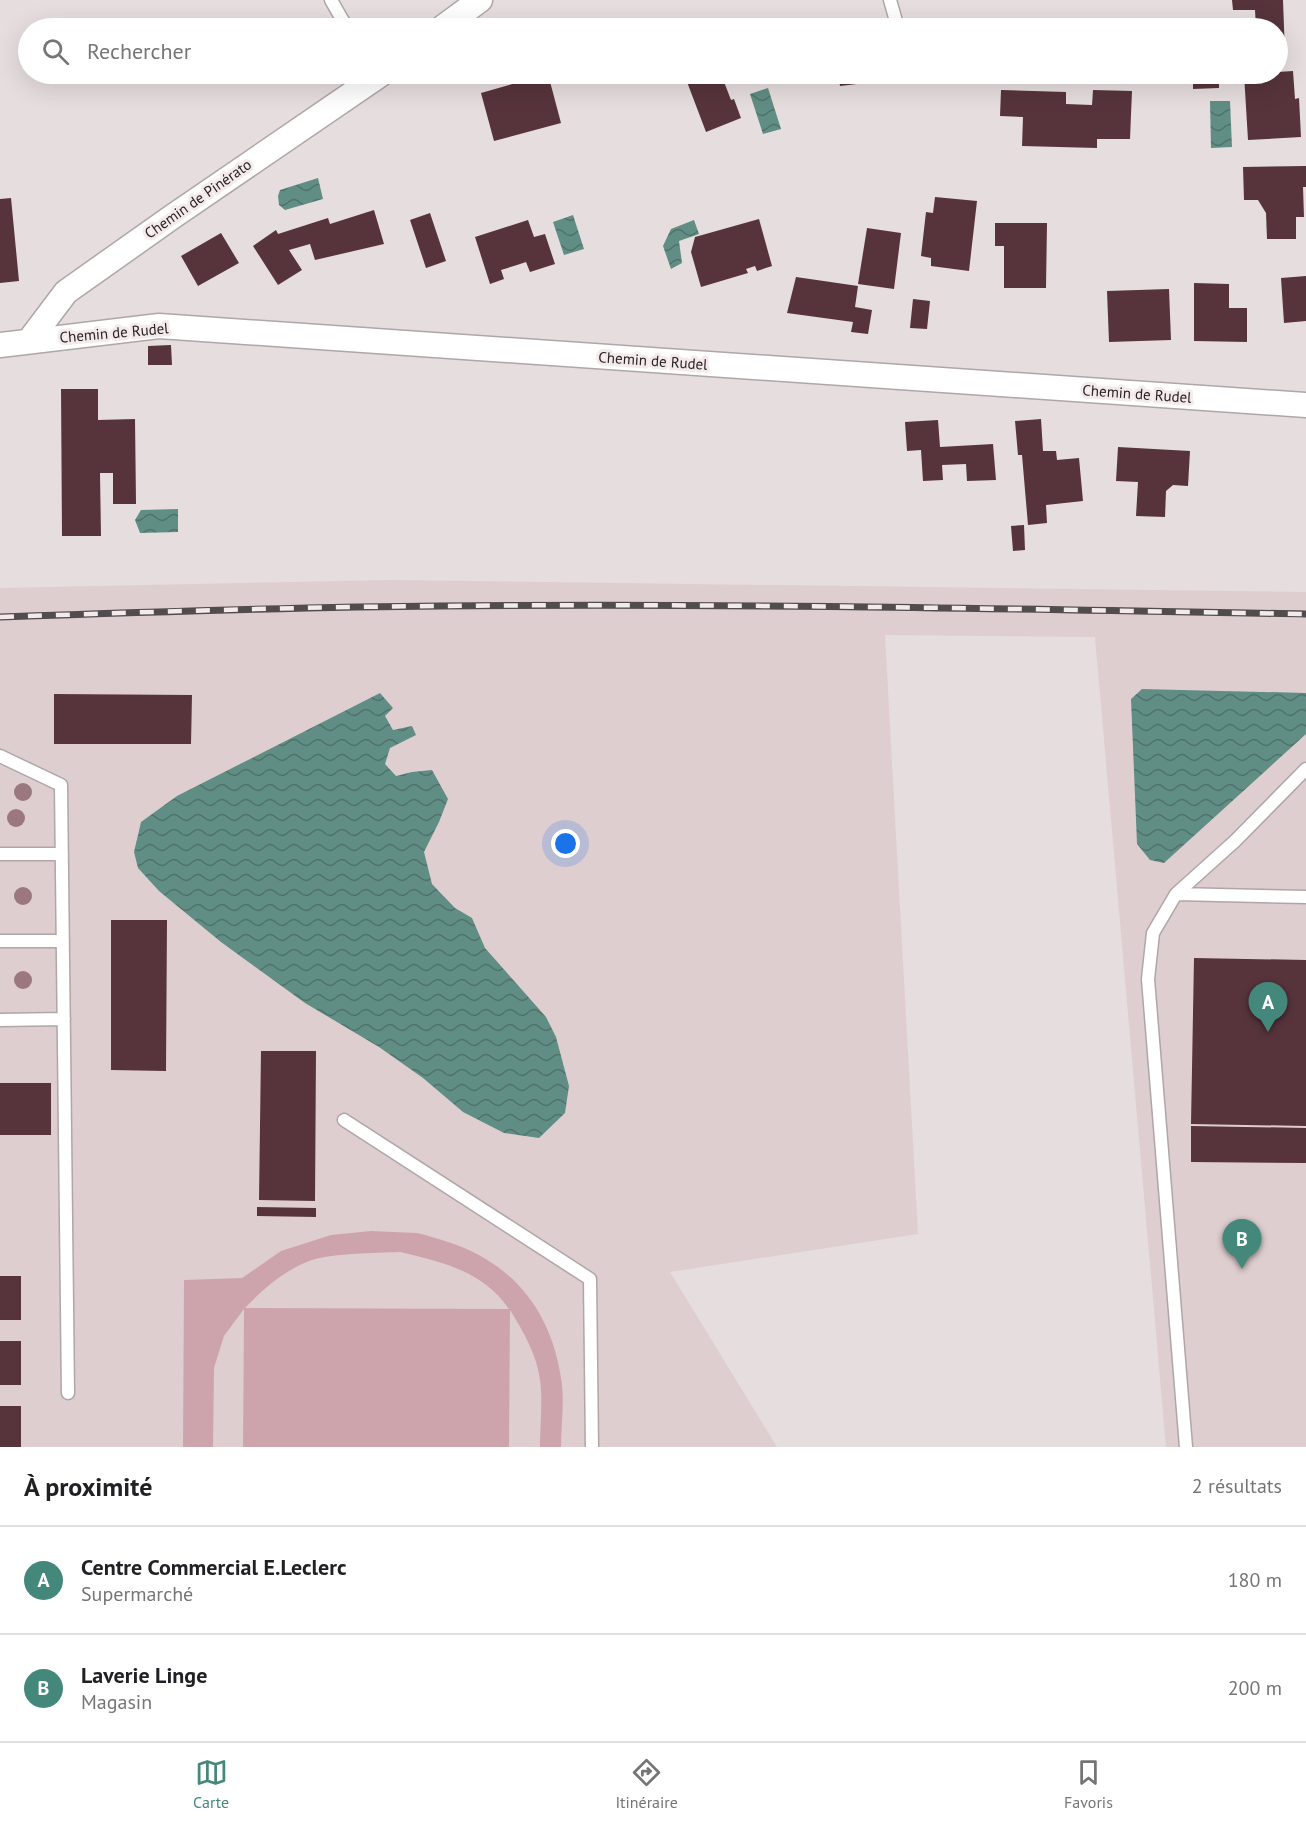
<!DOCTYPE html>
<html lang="fr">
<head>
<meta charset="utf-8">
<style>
  body { margin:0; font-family:"PT Sans",sans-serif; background:#f6f6f6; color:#202124 }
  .you { position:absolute; left:566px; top:844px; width:21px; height:21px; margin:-15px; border:4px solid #fff; border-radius:50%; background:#1a73e8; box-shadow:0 0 0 9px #1a73e833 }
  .badge { display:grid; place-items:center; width:39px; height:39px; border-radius:50%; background:#44887b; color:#fff; font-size:20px; font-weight:700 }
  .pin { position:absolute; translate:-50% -50px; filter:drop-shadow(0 2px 3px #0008) }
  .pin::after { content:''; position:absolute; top:32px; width:21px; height:18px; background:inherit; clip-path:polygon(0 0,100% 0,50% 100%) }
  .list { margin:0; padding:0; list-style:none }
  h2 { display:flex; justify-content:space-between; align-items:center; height:78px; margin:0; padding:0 24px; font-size:26px }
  h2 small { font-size:20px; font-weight:400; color:#757577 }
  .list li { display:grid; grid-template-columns:39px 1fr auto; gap:18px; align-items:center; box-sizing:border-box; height:108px; padding:0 24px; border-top:2px solid #e0e0e0 }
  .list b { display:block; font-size:22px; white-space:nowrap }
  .list p { margin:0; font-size:20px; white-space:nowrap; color:#757577 }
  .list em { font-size:20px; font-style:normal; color:#757577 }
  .icon { flex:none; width:33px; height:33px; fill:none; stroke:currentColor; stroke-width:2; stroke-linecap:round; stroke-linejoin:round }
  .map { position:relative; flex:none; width:1306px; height:1447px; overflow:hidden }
  .search { position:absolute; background:#fff; box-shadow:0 6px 24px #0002; left:18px; right:18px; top:18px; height:66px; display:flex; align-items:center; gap:15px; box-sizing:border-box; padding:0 21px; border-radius:33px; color:#757577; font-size:22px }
  .sheet { height:294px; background:#fff }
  nav { display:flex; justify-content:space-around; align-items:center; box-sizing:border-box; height:84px; border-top:2px solid #e0e0e0; background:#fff; font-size:16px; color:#757577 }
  nav a { display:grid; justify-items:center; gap:3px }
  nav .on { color:#44887b }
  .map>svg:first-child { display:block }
  .built { fill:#dfced0 }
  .pitch { fill:#cea4ac; fill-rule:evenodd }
  .water { fill:url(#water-waves) }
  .building { fill:#57343b }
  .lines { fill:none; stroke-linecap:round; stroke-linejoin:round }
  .service-casing { stroke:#afa6a7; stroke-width:15 }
  .minor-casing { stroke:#afa6a7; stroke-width:27 }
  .service { stroke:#fff; stroke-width:12 }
  .minor { stroke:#fff; stroke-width:24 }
  .rail-casing { stroke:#514c4d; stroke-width:7 }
  .rail { stroke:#f4eaeb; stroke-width:4.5; stroke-dasharray:14; stroke-linecap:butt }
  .tree { fill:#9b7880 }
  .labels { text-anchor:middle; stroke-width:6; stroke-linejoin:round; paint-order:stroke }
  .street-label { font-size:15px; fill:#272324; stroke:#f4eaeb }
</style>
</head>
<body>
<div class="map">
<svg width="1306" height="1447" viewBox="0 0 1306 1447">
  <defs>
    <pattern id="water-waves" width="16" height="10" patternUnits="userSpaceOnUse" patternTransform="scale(1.5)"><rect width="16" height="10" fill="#608d84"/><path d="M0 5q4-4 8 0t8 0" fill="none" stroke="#4f736c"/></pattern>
  </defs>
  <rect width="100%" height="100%" fill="#e6ddde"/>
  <!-- built -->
  <path class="built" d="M392,580L1306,592V1447H1166L1095,637L885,635L918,1234L670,1272L777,1447H0V588Z"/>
  <!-- pitch -->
  <path class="pitch" d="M371,1231C386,1232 402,1232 417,1233C427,1235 438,1239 448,1242C513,1263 551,1311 561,1378C565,1400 561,1425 561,1447H540C540,1425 543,1401 540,1380C537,1355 523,1331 510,1310L509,1447H243L244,1309L224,1336L214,1368L213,1447H183L184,1280L242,1278L281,1251L331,1235ZM400,1252C442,1262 483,1271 509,1309L245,1308C264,1288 286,1269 312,1260C334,1253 376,1253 400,1252Z"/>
  <!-- water -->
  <path class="water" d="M768,88L781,129L763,134L750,94Z
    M1210,101H1230L1232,147L1211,148Z
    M318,178L323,199L285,210L279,205L278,196L280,190Z
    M573,215L584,249L564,255L553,222Z
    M694,220L699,234L679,241L682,263L671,269L663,246L671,229Z
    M178,509V532L140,533L135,520L141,510Z
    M1142,689L1306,693V734L1164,863L1150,860L1137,844L1131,699Z
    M380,693L393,708L385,716L393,730L412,726L416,735L390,748L385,764L396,776L412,772L432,770L448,799L439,822L424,852L432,884L455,908L472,918L485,948L546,1017L556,1037L569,1086L565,1113L539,1138L504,1133L463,1112L423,1078L379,1047L305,1003L221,942L159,891L138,868L134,852L141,822L177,796Z"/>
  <!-- building -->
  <path class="building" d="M1232,0H1283L1285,54H1278V28H1256L1255,10H1233Z
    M1293,71L1295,99L1299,98L1301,137L1248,140L1244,74Z
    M548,74L561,123L494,141L481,93Z
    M684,74H721L731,100L734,99L741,118L706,132Z
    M821,74H855L857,84L840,86L839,79L822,81Z
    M1193,74H1219V88L1193,89Z
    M1001,90L1066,92V104L1092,105L1093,90L1132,91L1130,139H1097V148L1022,146L1023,117L1000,116Z
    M1306,166V187H1303L1304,217H1296V239H1267L1266,213L1258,200H1244L1243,167Z
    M935,197L977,201L969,271L931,266V258L921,256L926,212L933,213Z
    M11,198L19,281L0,283V199Z
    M374,210L384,244L315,260L310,244L289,250L302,270L278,285L253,246L276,230L278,234L328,218L330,224Z
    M430,213L446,261L426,268L410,220Z
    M759,219L772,266L757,271L755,266L746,269L748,273L701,287L691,252L695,237Z
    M528,220L534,237L545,234L555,264L530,272L526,262L517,265L501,270L504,279L490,284L475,237Z
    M995,223H1047L1046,288H1004V246H995Z
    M867,228L901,233L894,289L858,284Z
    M221,233L239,263L198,286L181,256Z
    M1306,276V321L1284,323L1281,278Z
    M796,277L858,286L855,307L872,310L868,334L851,332L853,322L787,313Z
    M1194,283L1229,284V308H1247V342L1194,341Z
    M1169,289L1171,340L1109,342L1107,291Z
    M913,299L930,301L927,329L910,328Z
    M171,345L172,365H148V346Z
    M61,389H98V420L135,419L136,504H113V473H100L101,536H62Z
    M1041,419L1043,451H1056L1057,460L1079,458L1083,501L1046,505L1047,523L1028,525L1022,455H1018L1015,421Z
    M938,420L940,447L993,444L996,480L967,481L966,464L942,465L943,480L923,481L921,450L907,451L905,422Z
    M1118,447L1190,451L1188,486L1173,485L1166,491L1165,517L1136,516L1138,482L1116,481Z
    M1024,525L1025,550L1013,551L1011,526Z
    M54,694L192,695L191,744H54Z
    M111,920H167L166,1071L111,1070Z
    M1194,958L1306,960V1126L1191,1124Z
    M261,1051H316L315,1201L259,1200Z
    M0,1083H51V1135H0Z
    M1191,1126L1306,1128V1163L1191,1162Z
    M257,1207L316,1208V1217L257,1216Z
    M0,1276H21V1320H0Z
    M0,1341H21V1385H0Z
    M0,1406H21V1447H0Z"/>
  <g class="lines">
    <defs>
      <path id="service" d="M331,0L347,28
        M890,0L898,28
        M0,756L61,785L68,1393
        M0,854H62
        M1176,894L1306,897
        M0,941H63
        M0,1020L64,1019
        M344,1120L590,1279L592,1447
        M1186,1447L1148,979L1153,933L1176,894L1235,841L1306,769"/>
      <path id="minor" d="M442,28L480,0
        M29,341L66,292L172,217L381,74
        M0,345L159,326L1306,405"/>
    </defs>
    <!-- service casing -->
    <use href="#service" class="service-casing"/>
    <!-- minor casing -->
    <use href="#minor" class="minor-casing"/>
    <!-- service -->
    <use href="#service" class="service"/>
    <!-- minor -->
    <use href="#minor" class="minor"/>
    <defs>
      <path id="rail" d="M0,617C146,612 293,607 440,606C728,603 1017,609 1306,614"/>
    </defs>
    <!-- rail casing -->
    <use href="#rail" class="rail-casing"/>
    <!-- rail -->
    <use href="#rail" class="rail"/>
  </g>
  <!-- trees -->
  <g class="tree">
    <circle cx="23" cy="792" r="9"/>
    <circle cx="16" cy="818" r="9"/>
    <circle cx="23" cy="896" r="9"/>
    <circle cx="23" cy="980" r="9"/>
  </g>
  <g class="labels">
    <!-- street labels -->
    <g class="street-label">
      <text transform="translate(198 199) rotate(-35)" y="5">Chemin de Pinérato</text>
      <text transform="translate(114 333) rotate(-5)" y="5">Chemin de Rudel</text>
      <text transform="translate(653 361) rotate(4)" y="5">Chemin de Rudel</text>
      <text transform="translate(1137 394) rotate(4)" y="5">Chemin de Rudel</text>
    </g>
  </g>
</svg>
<div class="you"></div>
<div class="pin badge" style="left:1268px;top:1032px">A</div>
<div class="pin badge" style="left:1242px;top:1269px">B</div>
<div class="search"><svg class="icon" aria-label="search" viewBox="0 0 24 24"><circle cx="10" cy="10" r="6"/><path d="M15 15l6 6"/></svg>Rechercher</div>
</div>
<section class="sheet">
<h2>À proximité<small>2 résultats</small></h2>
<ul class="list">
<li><span class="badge">A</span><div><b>Centre Commercial E.Leclerc</b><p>Supermarché</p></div><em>180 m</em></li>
<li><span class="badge">B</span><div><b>Laverie Linge</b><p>Magasin</p></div><em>200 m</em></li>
</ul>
</section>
<nav>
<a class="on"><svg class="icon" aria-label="map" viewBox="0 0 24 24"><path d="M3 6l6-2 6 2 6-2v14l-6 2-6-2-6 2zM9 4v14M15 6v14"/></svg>Carte</a>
<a><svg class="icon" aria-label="directions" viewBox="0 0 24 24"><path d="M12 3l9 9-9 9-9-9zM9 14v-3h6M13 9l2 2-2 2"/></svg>Itinéraire</a>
<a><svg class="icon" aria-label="saved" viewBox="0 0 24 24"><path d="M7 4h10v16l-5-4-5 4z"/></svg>Favoris</a>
</nav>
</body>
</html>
